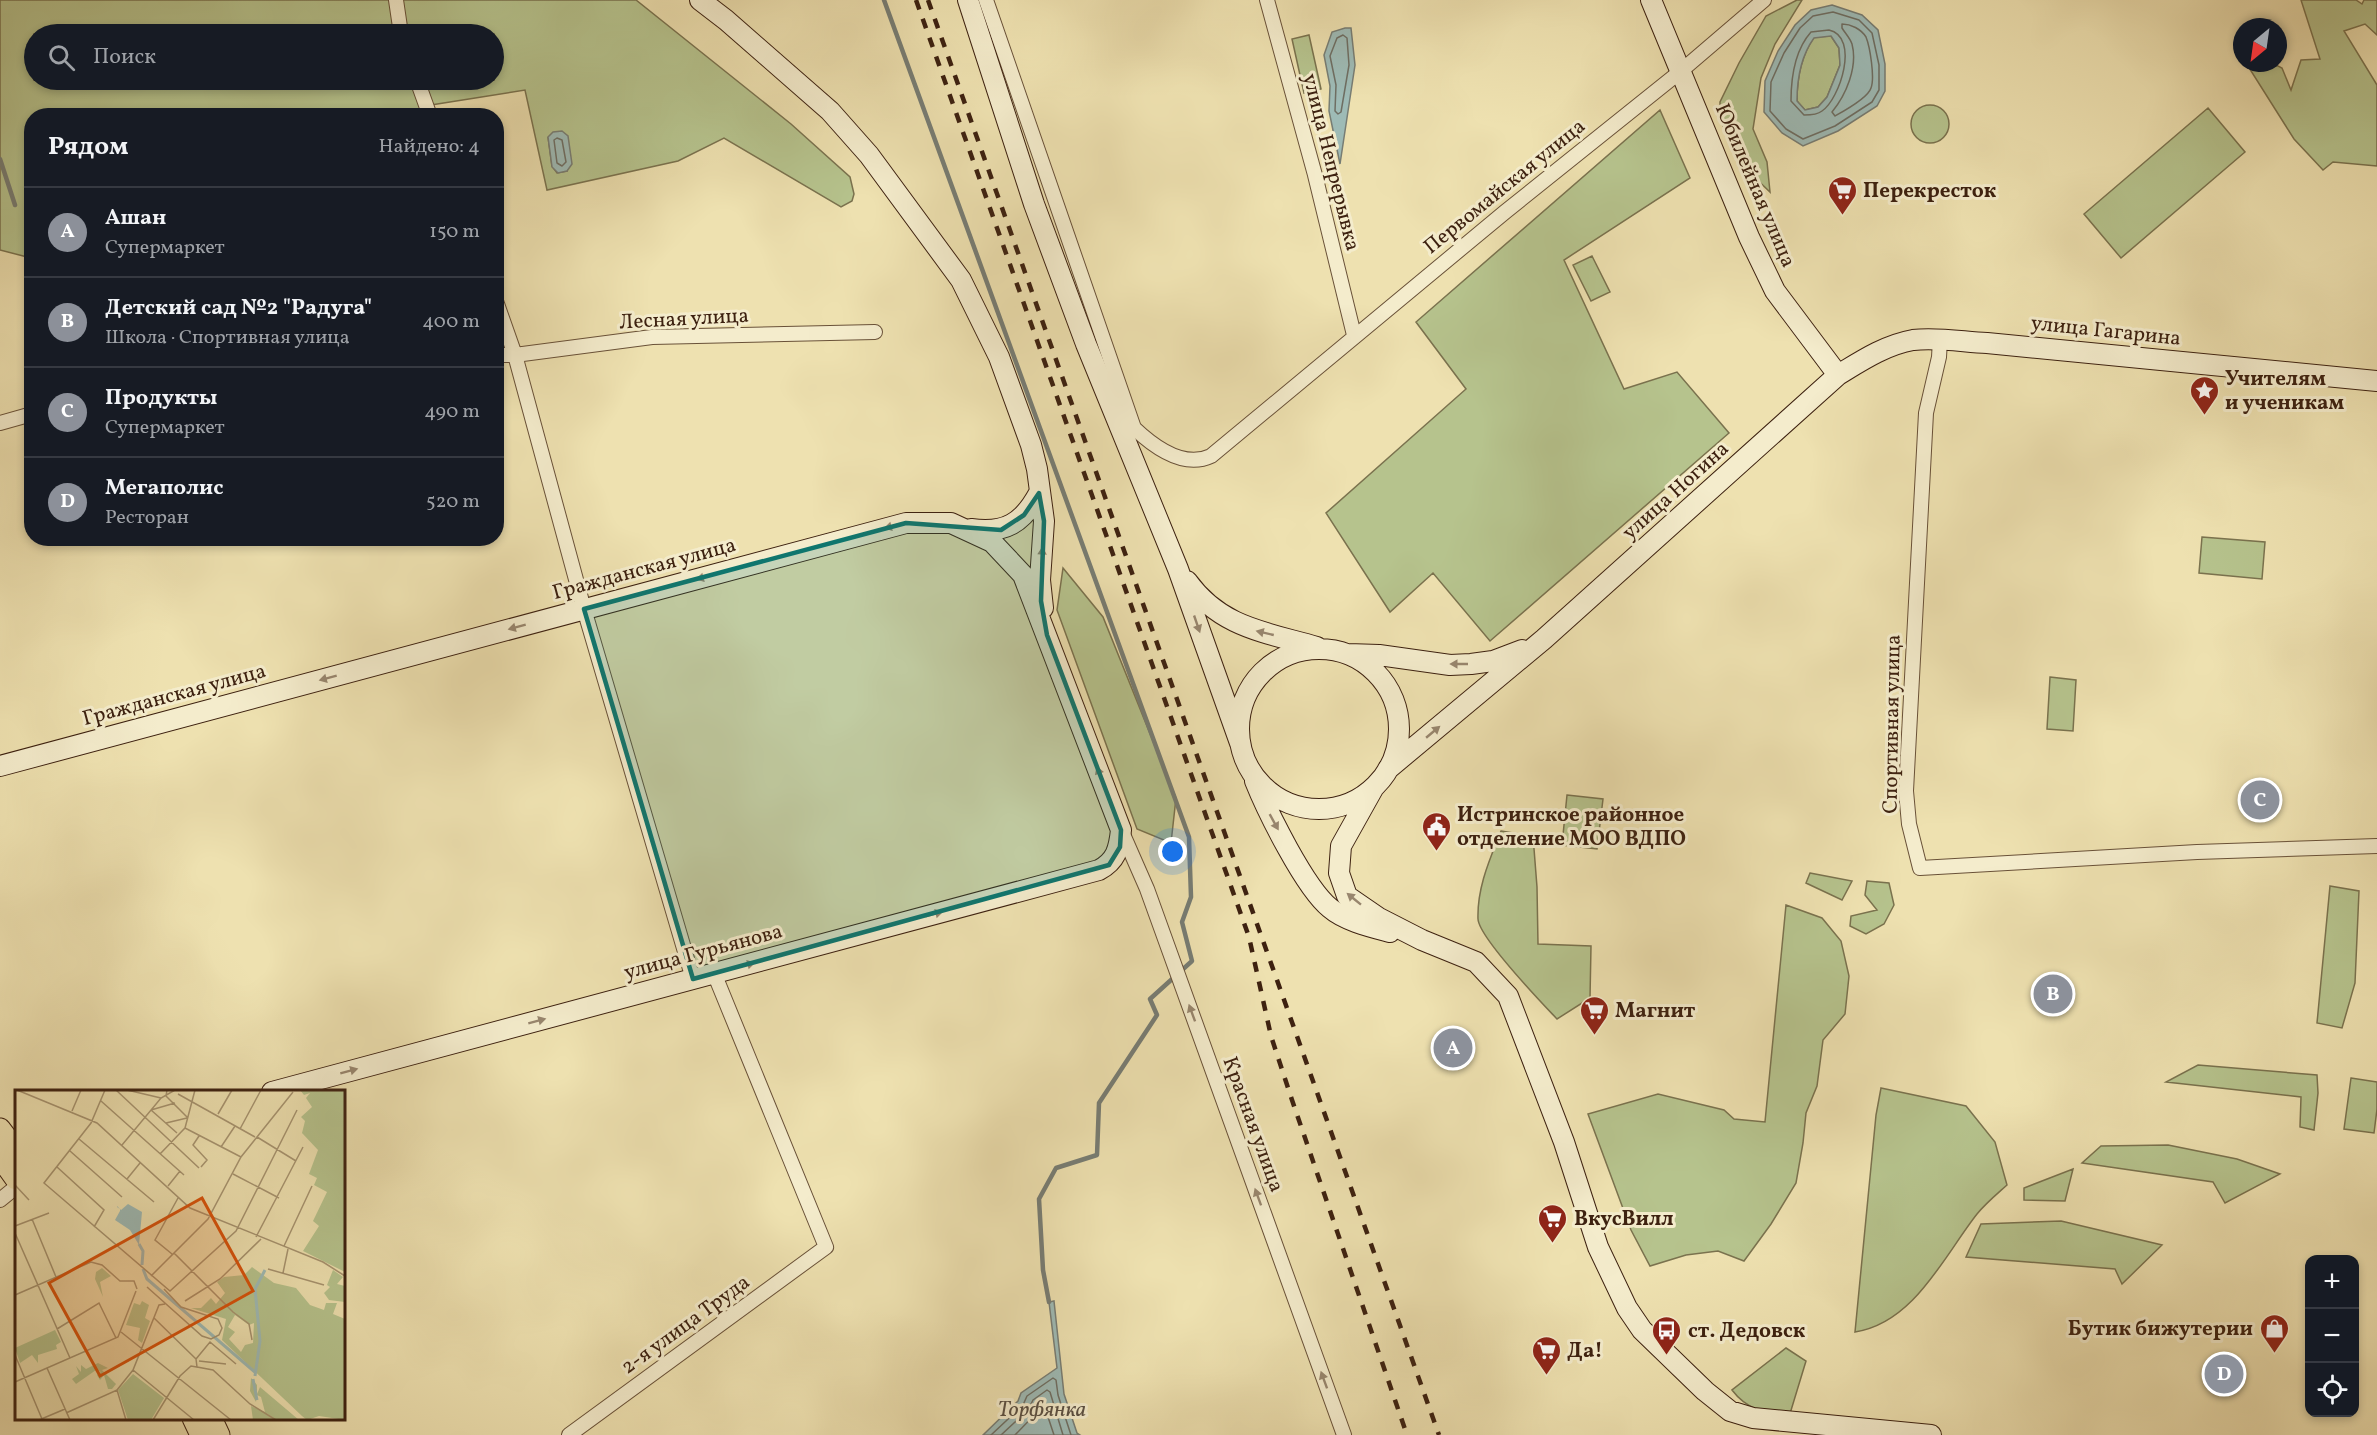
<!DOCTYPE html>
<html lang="ru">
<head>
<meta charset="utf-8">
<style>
  body { margin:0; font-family:Vollkorn,serif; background:#20242c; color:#f1f3f6 }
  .controls { position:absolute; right:18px; bottom:18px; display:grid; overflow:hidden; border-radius:12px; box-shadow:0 3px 9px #0003 }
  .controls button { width:54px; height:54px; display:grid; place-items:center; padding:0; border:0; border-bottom:2px solid #363941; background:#171b24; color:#f1f3f6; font:30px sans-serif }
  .compass { position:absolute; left:2233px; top:18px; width:54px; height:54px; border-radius:50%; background:#171b24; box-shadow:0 3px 9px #0003; rotate:209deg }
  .you { position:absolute; left:1173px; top:852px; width:21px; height:21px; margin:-15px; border:4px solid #fff; border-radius:50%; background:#1a73e8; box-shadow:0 0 0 9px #1a73e833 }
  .badge { display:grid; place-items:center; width:39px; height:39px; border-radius:50%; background:#8c9099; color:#fff; font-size:20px; font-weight:700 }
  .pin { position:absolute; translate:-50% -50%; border:3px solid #fff; box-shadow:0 2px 6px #0006 }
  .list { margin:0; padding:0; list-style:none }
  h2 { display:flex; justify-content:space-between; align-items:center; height:78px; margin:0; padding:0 24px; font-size:26px }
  h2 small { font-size:20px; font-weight:400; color:#9ea1a6 }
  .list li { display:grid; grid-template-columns:39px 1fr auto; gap:18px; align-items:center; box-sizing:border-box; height:90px; padding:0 24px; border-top:2px solid #363941 }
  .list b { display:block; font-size:22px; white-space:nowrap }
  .list p { margin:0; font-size:20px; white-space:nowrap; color:#9ea1a6 }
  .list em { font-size:20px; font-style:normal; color:#9ea1a6 }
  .icon { flex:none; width:33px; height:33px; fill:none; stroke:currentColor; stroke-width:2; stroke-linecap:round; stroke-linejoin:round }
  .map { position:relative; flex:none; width:2377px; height:1435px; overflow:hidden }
  .search { position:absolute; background:#171b24; box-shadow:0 3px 9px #0003; left:24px; top:24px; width:480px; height:66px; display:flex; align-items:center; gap:15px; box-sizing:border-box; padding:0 21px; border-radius:33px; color:#9ea1a6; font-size:22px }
  .panel { position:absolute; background:#171b24; box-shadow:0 3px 9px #0003; left:24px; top:108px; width:480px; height:438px; border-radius:24px }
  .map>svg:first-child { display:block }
  .green { fill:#b6c38d; stroke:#7a724e; stroke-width:1.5; fill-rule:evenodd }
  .water { fill:#9ebbb6; stroke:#777d74; stroke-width:1.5; fill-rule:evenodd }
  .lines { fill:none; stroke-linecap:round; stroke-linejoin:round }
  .shore { stroke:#6e6e63; stroke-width:1.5 }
  .stream { stroke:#777d74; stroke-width:4.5 }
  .street-casing { stroke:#695138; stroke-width:16 }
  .secondary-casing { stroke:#3d2110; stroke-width:22 }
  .primary-casing { stroke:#3d2110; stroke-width:23 }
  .street { stroke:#f4eccc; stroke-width:14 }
  .secondary { stroke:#f4eccc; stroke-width:20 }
  .primary { stroke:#eee1b0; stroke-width:21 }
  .rail { stroke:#3d2110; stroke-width:4.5; stroke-dasharray:10 10; stroke-linecap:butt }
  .oneway { fill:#98866e }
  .marked { fill:#0f766e; fill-opacity:0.2; stroke:#0f766e; stroke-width:4.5; stroke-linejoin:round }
  .labels { text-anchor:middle; stroke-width:6; stroke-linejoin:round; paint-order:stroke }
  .street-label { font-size:21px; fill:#3d2110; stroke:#f4eccc }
  .poi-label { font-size:21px; font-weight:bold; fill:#3d2110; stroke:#f4eccc; text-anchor:start }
  .water-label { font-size:22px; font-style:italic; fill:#5a4f42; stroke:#f4eccc }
  .inset-river { fill:none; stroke:#9ebbb6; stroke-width:3 }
  .inset-road { fill:none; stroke:#a79470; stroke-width:1.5 }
  .view { fill:#d7530c; fill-opacity:0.15; stroke:#d7530c; stroke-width:3 }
  .inset-edge { fill:none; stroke:#3d2110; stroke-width:3 }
</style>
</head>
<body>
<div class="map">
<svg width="2377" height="1435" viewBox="0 0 2377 1435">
  <rect width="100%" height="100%" fill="#eee1b0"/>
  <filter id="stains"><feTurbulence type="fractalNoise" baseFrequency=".00333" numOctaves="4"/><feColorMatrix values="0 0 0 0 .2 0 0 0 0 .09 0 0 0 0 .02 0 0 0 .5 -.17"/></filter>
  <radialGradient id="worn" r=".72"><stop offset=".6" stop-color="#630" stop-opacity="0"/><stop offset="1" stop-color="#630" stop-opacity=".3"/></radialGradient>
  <!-- green -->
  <path class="green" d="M0,0H636L791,124L850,177L854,194L852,201L841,207L724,138L678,161L547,190L525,90L431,105L409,115L32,116L31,258L0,250ZM34,34H494V80H34ZM548,137L567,171L557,173L552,166Z
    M1797,0H1802L1775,44L1761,78L1753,129L1767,162L1770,192L1746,169L1720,120V102L1739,63L1766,16Z
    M2301,0H2356L2362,4L2364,0H2377V35L2365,24L2344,31L2377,85V166L2333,162L2323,170L2294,139L2246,63H2272L2282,68L2291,90L2301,60L2320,59Z
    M1309,35L1321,89L1304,93L1292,39Z
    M1831,36L1839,48L1840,65L1827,97L1818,107L1805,110L1797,101C1797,78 1801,56 1814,37Z
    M1911 124a19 19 0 1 1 38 0a19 19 0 1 1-38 0Z
    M2208,108L2245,152L2121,258L2084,214Z
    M1660,110L1690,178L1564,260L1624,389L1677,372L1729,433L1490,641L1433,573L1390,612L1326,513L1466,389L1416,322Z
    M1592,256L1610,292L1591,301L1573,265Z
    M2202,537L2265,542L2262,579L2199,573Z
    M1063,568L1103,617L1176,798L1171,843L1137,829L1057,610Z
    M2050,677L2076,680L2073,731L2047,729Z
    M1567,795L1603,799L1597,849L1562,845Z
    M1501,831L1533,836L1537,887L1538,944L1591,946L1590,998L1557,1019C1542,1003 1479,938 1478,919C1477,887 1490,859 1501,831Z
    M1810,873L1852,881L1842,900L1806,883Z
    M1867,881L1889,883L1894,905L1884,924L1866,934L1850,926L1851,916L1877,910L1865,895Z
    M2330,886L2359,891L2355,983L2342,1028L2317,1023Z
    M1786,905L1822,918L1841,941L1849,976L1845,1014L1823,1040L1817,1086L1806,1113L1803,1143L1796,1183L1771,1224L1744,1261L1718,1251L1686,1255L1650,1266L1631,1230L1588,1114L1658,1094L1724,1110L1734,1119L1765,1122Z
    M2198,1065L2317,1075L2318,1093L2314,1130L2300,1127L2301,1097L2166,1082Z
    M2351,1078L2377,1082V1109L2374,1133L2344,1129Z
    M1881,1088L1966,1106L1995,1142L2007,1185C1997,1194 1986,1203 1977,1214C1944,1256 1914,1323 1855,1332L1876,1115Z
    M2168,1145L2237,1159L2280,1174L2225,1203L2213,1182L2082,1163L2101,1146Z
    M2073,1169L2065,1201L2024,1200V1188Z
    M2061,1221L2162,1245L2122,1284L2115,1269L1966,1257L1981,1224Z
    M1786,1348L1806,1361L1789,1417C1765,1413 1747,1410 1732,1390Z"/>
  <!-- water -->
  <path class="water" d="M1832,5L1862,15L1878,30L1885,64V91L1877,106L1838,131L1803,146L1782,133L1764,112L1765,81L1778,51L1795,25L1811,10ZM1831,36L1839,48L1840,65L1827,97L1818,107L1805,110L1797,101C1797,78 1801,56 1814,38Z
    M1345,28H1351L1355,65L1340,164L1329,111L1330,86L1324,55L1332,32Z
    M562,131L568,136L572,164L567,171L558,173L552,167L548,137L553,132Z
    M1054,1301L1064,1394L1077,1433L1080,1435H983L1018,1401L1021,1393L1057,1368L1049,1302Z"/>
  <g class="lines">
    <!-- shore -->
    <path class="shore" d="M1833,12L1859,20L1872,33L1879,65V90L1872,102L1835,126L1803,139L1786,129L1770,111L1771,82L1784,53L1800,28L1813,16Z
      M1842,24C1851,24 1861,29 1866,37C1870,47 1875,78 1871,88C1868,98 1844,111 1835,116L1832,112C1846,95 1858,67 1852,44C1850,38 1845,33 1842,28Z
      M1829,30C1860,37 1840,99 1822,111C1817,115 1809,115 1804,115L1791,101C1791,77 1795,50 1811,32Z
      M1343,35L1347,38L1349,65L1341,112L1338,114L1335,111L1336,85L1330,56L1337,38Z
      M557,138L562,140L566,162L562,166L557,163L554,140Z
      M991,1435L1023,1405L1027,1396L1053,1378L1056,1380L1058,1395L1071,1435
      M1001,1435L1028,1410L1033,1400L1047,1390L1050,1392L1063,1435
      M1015,1435L1042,1407L1045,1408L1054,1435"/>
    <!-- stream -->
    <path class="stream" d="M884,0L1189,837L1191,897L1182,922L1192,961L1150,999L1157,1015L1099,1103L1097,1155L1056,1168L1039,1199L1043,1270L1049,1302
      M0,159L15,205"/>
    <defs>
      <path id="street" d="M396,0L401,34
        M986,0L1134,428C1154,447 1183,469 1211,456L1505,212L1681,71L1764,0
        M1267,0L1315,175L1354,335
        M417,80L430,116
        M496,301L515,355L584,609L693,979
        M1940,340L1939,357L1926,413L1906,791L1909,824L1920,868L2197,852L2377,846
        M496,355H515L652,337L875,332
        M0,423L32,414
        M1122,832L1147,889L1344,1435
        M0,1200L16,1187
        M569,1435L826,1247L714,973"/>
      <path id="secondary" d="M700,0L726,20L830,111L869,155L961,280L999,357L1031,445L1037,469L1044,521L1040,580L1043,608
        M968,0L1034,204L1086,344L1178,569L1240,743
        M1651,0L1749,237L1775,291L1838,375
        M971,529C1005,534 1023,523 1039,493
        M1187,581C1221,628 1265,632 1317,647
        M1239 729a80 80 0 1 1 160 0a80 80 0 1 1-160 0Z
        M1348,654L1379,655L1450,665L1471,664L1493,661L1522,650
        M0,766L906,523H951L992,542L1023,575L1121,830C1119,849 1116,861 1099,870L272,1092
        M1388,769L1544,639L1838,375C1861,361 1885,345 1913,340C1937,337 1964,342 1987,343L2377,381
        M1255,781C1267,811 1305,888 1330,908C1345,921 1371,927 1390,932
        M1374,787L1341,846L1339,873L1347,896L1379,918L1422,940L1476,962L1508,996L1564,1142L1598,1247L1627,1308L1642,1330L1705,1391L1730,1411L1753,1418L1931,1435"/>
      <path id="primary" d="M0,1129L16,1150
        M0,1157L16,1179
        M193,1418L201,1435
        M211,1418L219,1435"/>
    </defs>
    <!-- street casing -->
    <use href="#street" class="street-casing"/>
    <!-- secondary casing -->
    <use href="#secondary" class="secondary-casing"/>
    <!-- primary casing -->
    <use href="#primary" class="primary-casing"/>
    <!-- street -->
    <use href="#street" class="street"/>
    <!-- secondary -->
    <use href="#secondary" class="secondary"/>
    <!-- primary -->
    <use href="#primary" class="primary"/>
    <!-- rail -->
    <path class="rail" d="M916,0L1249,937L1271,1036L1292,1100L1407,1435
      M928,0L1439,1435"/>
  </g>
  <!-- one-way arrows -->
  <defs><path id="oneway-solid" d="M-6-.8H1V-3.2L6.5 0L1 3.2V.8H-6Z" transform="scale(1.5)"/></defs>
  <g class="oneway">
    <use href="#oneway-solid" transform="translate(893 526) rotate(165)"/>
    <use href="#oneway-solid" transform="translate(1042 556) rotate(-87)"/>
    <use href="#oneway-solid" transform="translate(705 577) rotate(165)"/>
    <use href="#oneway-solid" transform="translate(1197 624) rotate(71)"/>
    <use href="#oneway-solid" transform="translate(517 627) rotate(165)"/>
    <use href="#oneway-solid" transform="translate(1265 633) rotate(-167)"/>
    <use href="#oneway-solid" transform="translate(1459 664) rotate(180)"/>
    <use href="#oneway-solid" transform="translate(328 678) rotate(165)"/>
    <use href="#oneway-solid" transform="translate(1433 732) rotate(-40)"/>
    <use href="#oneway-solid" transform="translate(1100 775) rotate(-111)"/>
    <use href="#oneway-solid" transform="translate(1274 822) rotate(61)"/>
    <use href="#oneway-solid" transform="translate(1354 899) rotate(-141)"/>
    <use href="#oneway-solid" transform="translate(934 914) rotate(-15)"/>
    <use href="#oneway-solid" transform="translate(746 965) rotate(-15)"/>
    <use href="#oneway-solid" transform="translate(1192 1013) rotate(-110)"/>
    <use href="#oneway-solid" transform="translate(537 1021) rotate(-15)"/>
    <use href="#oneway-solid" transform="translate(349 1071) rotate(-15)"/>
    <use href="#oneway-solid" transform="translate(1258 1197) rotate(-110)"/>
    <use href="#oneway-solid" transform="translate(1324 1380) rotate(-110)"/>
  </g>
  <!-- marked area -->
  <path class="marked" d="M1039,493L1044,521L1041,601L1047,635L1121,830L1120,847L1109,865L693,979L584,609L906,523L1001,530L1024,515Z"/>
  <!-- icons -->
  <defs>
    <symbol id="supermarket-pin" viewBox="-11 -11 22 30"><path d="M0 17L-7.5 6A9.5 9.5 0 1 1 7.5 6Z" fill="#8f2418" stroke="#f4eccc"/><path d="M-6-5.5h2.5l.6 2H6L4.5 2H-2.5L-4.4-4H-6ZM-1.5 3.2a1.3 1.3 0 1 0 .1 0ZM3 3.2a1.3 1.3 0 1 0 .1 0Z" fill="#fff"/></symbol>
    <symbol id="sight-pin" viewBox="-11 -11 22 30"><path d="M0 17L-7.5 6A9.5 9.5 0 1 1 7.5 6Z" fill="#8f2418" stroke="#f4eccc"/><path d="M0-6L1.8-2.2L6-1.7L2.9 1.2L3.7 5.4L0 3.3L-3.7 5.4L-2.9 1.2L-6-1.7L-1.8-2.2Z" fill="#fff"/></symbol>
    <symbol id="civic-pin" viewBox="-11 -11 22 30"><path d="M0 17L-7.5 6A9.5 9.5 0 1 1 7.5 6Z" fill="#8f2418" stroke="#f4eccc"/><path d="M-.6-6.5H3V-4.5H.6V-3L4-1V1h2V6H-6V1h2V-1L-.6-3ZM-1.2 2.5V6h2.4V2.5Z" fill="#fff"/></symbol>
    <symbol id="shop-pin" viewBox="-11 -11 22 30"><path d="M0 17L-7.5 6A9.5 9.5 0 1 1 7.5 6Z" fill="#8f2418" stroke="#f4eccc"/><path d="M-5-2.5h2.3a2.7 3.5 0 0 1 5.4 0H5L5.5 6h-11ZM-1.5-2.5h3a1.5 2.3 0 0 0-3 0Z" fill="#fff"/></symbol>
    <symbol id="bus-pin" viewBox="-11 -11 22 30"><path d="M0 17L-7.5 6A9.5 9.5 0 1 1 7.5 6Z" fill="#8f2418" stroke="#f4eccc"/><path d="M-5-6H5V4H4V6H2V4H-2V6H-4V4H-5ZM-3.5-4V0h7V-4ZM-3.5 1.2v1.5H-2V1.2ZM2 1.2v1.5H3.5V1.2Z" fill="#fff"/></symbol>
  </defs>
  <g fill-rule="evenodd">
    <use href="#supermarket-pin" x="1826" y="174" width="33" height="45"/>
    <use href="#sight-pin" x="2188" y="374" width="33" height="45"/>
    <use href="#civic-pin" x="1420" y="810" width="33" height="45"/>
    <use href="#supermarket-pin" x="1578" y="994" width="33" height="45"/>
    <use href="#supermarket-pin" x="1536" y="1202" width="33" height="45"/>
    <use href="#shop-pin" x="2258" y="1312" width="33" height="45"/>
    <use href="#bus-pin" x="1650" y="1314" width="33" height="45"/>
    <use href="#supermarket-pin" x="1530" y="1334" width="33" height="45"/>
  </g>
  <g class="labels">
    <!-- street labels -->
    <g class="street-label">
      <text transform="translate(1332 162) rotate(76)" y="7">улица Непрерывка</text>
      <text transform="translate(1756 185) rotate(67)" y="7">Юбилейная улица</text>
      <text transform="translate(1504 186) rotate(-39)" y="7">Первомайская улица</text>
      <text transform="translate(684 318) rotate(-3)" y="7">Лесная улица</text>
      <text transform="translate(2106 330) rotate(6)" y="7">улица Гагарина</text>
      <text transform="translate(1675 490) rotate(-42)" y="7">улица Ногина</text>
      <text transform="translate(644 568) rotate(-15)" y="7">Гражданская улица</text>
      <text transform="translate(174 694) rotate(-15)" y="7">Гражданская улица</text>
      <text transform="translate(1891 724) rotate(-89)" y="7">Спортивная улица</text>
      <text transform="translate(703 951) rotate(-15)" y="7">улица Гурьянова</text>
      <text transform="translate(1254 1124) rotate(70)" y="7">Красная улица</text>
      <text transform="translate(685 1324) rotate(-36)" y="7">2-я улица Труда</text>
    </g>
    <!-- poi labels -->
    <g class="poi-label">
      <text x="1863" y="197">Перекресток</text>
      <text x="2225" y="385">Учителям<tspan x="2225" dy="24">и ученикам</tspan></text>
      <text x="1457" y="821">Истринское районное<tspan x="1457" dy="24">отделение МОО ВДПО</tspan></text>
      <text x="1615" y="1017">Магнит</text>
      <text x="1574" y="1225">ВкусВилл</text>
      <text x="2253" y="1335" text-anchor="end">Бутик бижутерии</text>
      <text x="1688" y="1337">ст. Дедовск</text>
      <text x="1567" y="1357">Да!</text>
    </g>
    <!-- water labels -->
    <g class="water-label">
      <text x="1042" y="1416">Торфянка</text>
    </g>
  </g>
  <!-- overview -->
  <g transform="translate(15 1090)">
    <rect width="330" height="330" fill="#eee1b0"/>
    <path d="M285,0H330V182L288,161L304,136L298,131L312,102L299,95L302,88L294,84L303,60L287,43L290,31L286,27L297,17L291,8L295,3L289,5ZM237,177L259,193L281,198L295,215L309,220L311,213H322L318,224L330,229V330L304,326L292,330L287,326L207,250L211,229L176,218H186L196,208L201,214L210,203L202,192L209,187L229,185ZM220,225L234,235L239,233L238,253L230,255L226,262L214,249L220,242L213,237ZM87,178L96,186L85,192L88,207L80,189L81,182ZM318,180L328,187L322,194L330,196V212L314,210L309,203L315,197L312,195ZM127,211L134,215L130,228L135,231L127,253L123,250L125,238L111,235L119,213L125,215ZM40,240L46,252L41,255L42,259L23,265V273L17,265L5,273L0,258ZM83,273L93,278L87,280L101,294L97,299H93L89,285L85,290L82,285L86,282L81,280L61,294L57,289L64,284L61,276L66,282V275L71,279ZM118,284L149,308L136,330H113L103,300ZM236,288L242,295V304L245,297L284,330H261L250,322L260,330H238L236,316L250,322L246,307L242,305L241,312L235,301Z" fill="#b6c38d" fill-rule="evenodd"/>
    <path d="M113,114L127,122L124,155L115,140L100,130L105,121V119L102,117V116L106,120Z" fill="#9ebbb6"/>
    <path class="inset-river" d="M124,154L128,161L127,175M128,179L132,189L241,283M240,286L245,251L240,199L250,180M238,289L242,310"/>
    <path class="inset-road" d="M2,0L82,33L175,118L308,172L330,186M90,0L76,33L29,93L155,201L221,141L282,20M101,0L184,78M112,0L146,8M152,0L151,6L172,27M163,4L240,47M86,11L169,85M136,20L162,43M136,20L160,13M57,21L66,0M203,24L217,0M151,33L172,28M170,38L180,0M225,39L246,0M184,46L178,55L192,70L186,77M242,47L281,71M64,49L139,112M107,55L146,8L160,0M206,57L220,36M55,61L107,107M145,64L170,38L226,67M42,77L89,120L79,137M218,84L264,108M112,89L125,73M0,95L14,110M153,96L165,81M17,129L41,187M0,136L34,123M0,143L55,268M241,147L288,57M269,156L297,96M159,163L218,222L234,234L237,250M157,164L140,150L163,108M253,179L309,195M268,183L273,159M136,186L193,129L226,67L278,2M132,197L187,246L196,249L204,245L207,238L203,229L166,217L149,199M0,205L76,172L87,175L105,191H119L122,199M170,211L205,189L246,149M139,228L181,269M42,239L84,213L101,248M106,242L216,330M0,265L27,329M184,271L211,274M182,277L198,280L235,314L261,330M32,278L55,330M118,280L179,330M0,292L103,247L121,201M102,300L118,280L144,215L150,214M51,323L102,300L111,330M24,330L50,319M138,330L165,286L176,276L182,277L181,269L195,252L221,274"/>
    <path class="view" d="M187,108L238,201L85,286L34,193Z"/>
    <rect width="330" height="330" class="inset-edge"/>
  </g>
  <rect width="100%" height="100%" filter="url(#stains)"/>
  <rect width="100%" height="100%" fill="url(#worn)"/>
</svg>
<div class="controls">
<button>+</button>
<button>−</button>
<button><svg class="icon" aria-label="locate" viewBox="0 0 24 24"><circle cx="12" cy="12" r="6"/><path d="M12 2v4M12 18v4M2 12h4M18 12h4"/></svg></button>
</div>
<svg class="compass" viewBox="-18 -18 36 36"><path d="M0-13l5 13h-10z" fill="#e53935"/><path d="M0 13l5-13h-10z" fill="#9ea1a6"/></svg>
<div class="you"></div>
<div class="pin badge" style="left:1453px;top:1048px">A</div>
<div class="pin badge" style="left:2053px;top:994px">B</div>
<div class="pin badge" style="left:2260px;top:800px">C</div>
<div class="pin badge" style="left:2224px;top:1374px">D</div>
<div class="search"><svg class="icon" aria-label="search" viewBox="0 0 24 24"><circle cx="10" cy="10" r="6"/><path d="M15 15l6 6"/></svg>Поиск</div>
<section class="panel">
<h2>Рядом<small>Найдено: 4</small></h2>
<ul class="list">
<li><span class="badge">A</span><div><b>Ашан</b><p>Супермаркет</p></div><em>150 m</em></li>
<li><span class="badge">B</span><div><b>Детский сад №2 &quot;Радуга&quot;</b><p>Школа · Спортивная улица</p></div><em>400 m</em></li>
<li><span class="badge">C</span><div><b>Продукты</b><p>Супермаркет</p></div><em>490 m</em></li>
<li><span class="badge">D</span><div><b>Мегаполис</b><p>Ресторан</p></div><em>520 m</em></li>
</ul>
</section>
</div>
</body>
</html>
